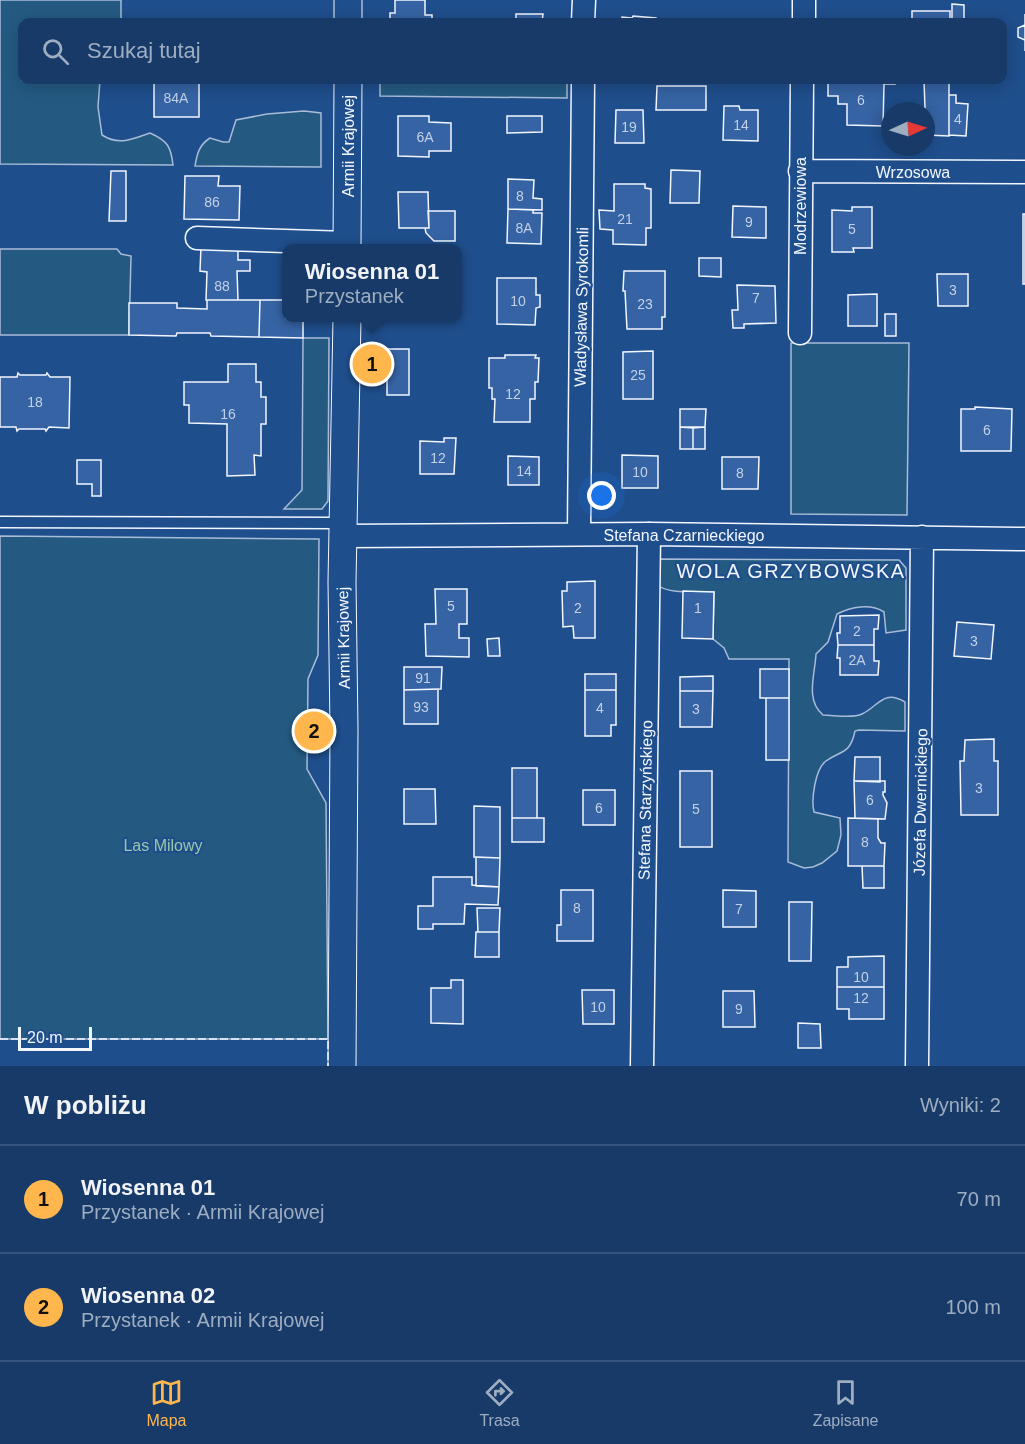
<!DOCTYPE html>
<html lang="pl">
<head>
<meta charset="utf-8">
<style>
  body { margin:0; font-family:Arial,sans-serif; background:#244571; color:#f1f3f6 }
  .compass { position:absolute; left:881px; top:102px; width:54px; height:54px; border-radius:50%; background:#173a69; box-shadow:0 3px 15px #0003; rotate:86deg }
  .scale { position:absolute; left:18px; bottom:15px; width:74px; box-sizing:border-box; padding-left:6px; border:3px solid #f2f6ff; border-top:0; font-size:16px; line-height:21px; white-space:nowrap; color:#f2f6ff; -webkit-text-stroke:4px #1f4e8c; paint-order:stroke }
  .you { position:absolute; left:602px; top:496px; width:21px; height:21px; margin:-15px; border:4px solid #fff; border-radius:50%; background:#1a73e8; box-shadow:0 0 0 9px #1a73e833 }
  .badge { display:grid; place-items:center; width:39px; height:39px; border-radius:50%; background:#ffb74d; color:#111; font-size:20px; font-weight:700 }
  .pin { position:absolute; translate:-50% -50%; border:3px solid #fff; box-shadow:0 2px 6px #0006 }
  .popup { position:absolute; left:282px; top:244px; width:180px; height:78px; box-sizing:border-box; display:grid; place-content:center; border-radius:12px; background:#173a69; filter:drop-shadow(0 2px 4px #0005); font-size:20px; white-space:nowrap; color:#9eadc0 }
  .popup b { font-size:22px; color:#f1f3f6 }
  .popup::after { content:''; position:absolute; left:50%; top:100%; margin-left:-12px; border:12px solid transparent; border-top-color:#173a69 }
  .list { margin:0; padding:0; list-style:none }
  h2 { display:flex; justify-content:space-between; align-items:center; height:78px; margin:0; padding:0 24px; font-size:26px }
  h2 small { font-size:20px; font-weight:400; color:#9eadc0 }
  .list li { display:grid; grid-template-columns:39px 1fr auto; gap:18px; align-items:center; box-sizing:border-box; height:108px; padding:0 24px; border-top:2px solid #36547d }
  .list b { display:block; font-size:22px; white-space:nowrap }
  .list p { margin:0; font-size:20px; white-space:nowrap; color:#9eadc0 }
  .list em { font-size:20px; font-style:normal; color:#9eadc0 }
  .icon { flex:none; width:33px; height:33px; fill:none; stroke:currentColor; stroke-width:2; stroke-linecap:round; stroke-linejoin:round }
  .map { position:relative; flex:none; width:1025px; height:1066px; overflow:hidden }
  .search { position:absolute; background:#173a69; box-shadow:0 3px 15px #0003; left:18px; right:18px; top:18px; height:66px; display:flex; align-items:center; gap:15px; box-sizing:border-box; padding:0 21px; border-radius:12px; color:#9eadc0; font-size:22px }
  .sheet { height:294px; background:#173a69 }
  nav { display:flex; justify-content:space-around; align-items:center; box-sizing:border-box; height:84px; border-top:2px solid #36547d; background:#173a69; font-size:16px; color:#9eadc0 }
  nav a { display:grid; justify-items:center; gap:3px }
  nav .on { color:#ffb74d }
  .map>svg:first-child { display:block }
  .green { fill:#245a82; stroke:#a8bbd7; stroke-width:1.5 }
  .building { fill:#3563a3; stroke:#f2f6ff; stroke-width:1.5 }
  .lines { fill:none; stroke-linecap:round; stroke-linejoin:round }
  .service-casing { stroke:#f2f6ff; stroke-width:13 }
  .minor-casing { stroke:#f2f6ff; stroke-width:25 }
  .tertiary-casing { stroke:#f2f6ff; stroke-width:29 }
  .service { stroke:#1f4e8c; stroke-width:10 }
  .minor { stroke:#1f4e8c; stroke-width:22 }
  .tertiary { stroke:#1f4e8c; stroke-width:27 }
  .fence { stroke:#f2f6ff; stroke-width:1.5; stroke-dasharray:8 3; stroke-linecap:butt }
  .labels { text-anchor:middle; stroke-width:4.5; stroke-linejoin:round; paint-order:stroke }
  .number-label { font-size:14px; fill:#c3d1e8 }
  .street-label { font-size:16px; fill:#f2f6ff; stroke:#1f4e8c }
  .park-label { font-size:16px; fill:#97c8a6; stroke:#1f4e8c }
  .quarter-label { font-size:20px; letter-spacing:1.5px; fill:#f2f6ff; stroke:#1f4e8c }
</style>
</head>
<body>
<div class="map">
<svg width="1025" height="1066" viewBox="0 0 1025 1066">
  <rect width="100%" height="100%" fill="#1f4e8c"/>
  <!-- green -->
  <path class="green" d="M0,0H121V22H22V80H100L98,107L102,135C119,146 133,139 150,133C168,141 171,147 173,165L0,164Z
    M380,82L567,83V98L380,96Z
    M304,111L321,113V167L195,166C197,154 199,145 210,138L223,142H229L236,120L267,114Z
    M0,249H117L121,254L131,256L129,335H0Z
    M303,338H329L328,501L322,509H284L302,490Z
    M791,343H909L907,515L791,514Z
    M0,536L319,539L318,655L308,679L307,769L326,803L328,1039H0Z
    M657,559L899,560L906,568V630L886,633L884,612C870,603 851,607 837,614L828,642L816,654C815,675 805,700 823,715C834,715 852,719 862,714C879,706 883,689 905,702V731L859,730L855,731C850,755 841,750 826,761C815,769 811,800 814,812L840,818L841,835L837,851L822,863L813,867L804,868L788,862L789,659H729L724,648L713,639L714,592C696,591 671,595 657,585Z"/>
  <!-- building -->
  <path class="building" d="M395,0H425V15H432V22H390V13H395Z
    M952,4L964,5V22H952Z
    M912,11H950V22H912Z
    M516,14H543L542,22H516Z
    M1025,14V51V40L1018,37V28L1025,25Z
    M633,16L656,18V22H622V17L632,18Z
    M154,80H199V117H154Z
    M828,80H895V84H884L883,126L847,125V104H838V96H828Z
    M924,81H949V136L926,135Z
    M657,86H706V110H656Z
    M949,95H956V103L968,104L966,136L949,135Z
    M724,106H739L740,110H758V141L723,140Z
    M616,110H643L644,143H615Z
    M398,116H429V122L451,123V151H429V157L398,156Z
    M507,116H542V132L507,133Z
    M671,170L700,171L699,203H670Z
    M111,171H126V221H109Z
    M185,176H219L218,186H240L239,220L184,219Z
    M508,179L534,180L533,198L542,199V210L508,209Z
    M614,184H645V188L651,189V228H646V245L613,244V230L600,229L599,210L614,211Z
    M398,192H428L429,228H399Z
    M733,206L766,207V238L732,237Z
    M852,207H872V248H853L854,252H832V210L852,211Z
    M508,209L533,210V213H542L541,244L507,243Z
    M428,211H455V241H434L426,233L425,228H429Z
    M1023,214H1025V284H1023Z
    M201,246L238,247V260H250V271H237L238,300H206L207,272L200,271Z
    M699,258H721V277L699,276Z
    M624,271H665V317H662V329H627L625,291H623Z
    M937,274H968V306H938Z
    M497,278H536V295H540V307L536,308L535,325L497,324Z
    M737,285L775,286L776,323L744,324V328H733L732,310H738Z
    M877,294V326H848V295Z
    M207,300H260L259,337L211,336L210,333H177L176,336L129,335V303H177V308L207,309Z
    M260,300H286V318H303V338L259,337Z
    M885,314H896V336H885Z
    M387,349H409V395H387Z
    M653,351V399H623V352Z
    M505,355H536L535,358H539L538,382H535V399H530V422H494L495,399H492V388H489V358H505Z
    M228,364H256V382H261V397H266V424H261V456L254,455L255,475L227,476V424L189,423V405H184V382H228Z
    M18,373L20,375H46L47,373L50,377H70L69,428L49,427L46,431L45,429H19L17,431L16,427H0V377H17Z
    M975,407L1012,409L1011,451H961V409H975Z
    M680,409H706L705,427H680Z
    M680,427L693,428V449H680Z
    M705,427V449H693V428Z
    M444,438H456L454,474H420V441L444,442Z
    M622,455L658,456V488H622Z
    M508,456L539,457V485H508Z
    M722,457H759L758,489H722Z
    M77,460H101V496H92V484H77Z
    M595,581V638H574L573,626L563,627L562,591H567V582Z
    M435,589H467V624H459V638H469V657L426,656L425,624H436Z
    M683,591L714,592L713,639L682,638Z
    M879,615L878,629H874V645H838L837,633H840V616Z
    M957,622L994,625L991,659L954,656Z
    M499,638L500,656H488L487,639Z
    M838,645H874V661H879L878,675H840V658H837Z
    M404,667H442L441,689L404,690Z
    M760,669H789V698H760Z
    M585,674H616V690H585Z
    M713,676V691H680V677Z
    M438,689V724H404V690Z
    M585,690H616V725H611V736H585Z
    M680,691H713L712,727H680Z
    M766,698H789V760H766Z
    M994,739V761H998V815H961L960,761H964L965,740Z
    M855,757H880V782L854,781Z
    M512,768H537V818H512Z
    M680,771H712V847H680Z
    M854,781H885V792H883V795L887,803L885,819L855,818Z
    M404,789H435L436,824H404Z
    M583,790H615V825H583Z
    M474,806L500,807V858L474,857Z
    M512,818H544V842H512Z
    M848,818L878,819V838L881,843H885L884,866H848Z
    M476,857L500,858L499,887L476,886Z
    M862,866H884V888H863Z
    M433,877H472V885L499,887L498,905L465,904L464,924H433V929H418V906H433Z
    M561,890H593V941H557V925H561Z
    M723,890L756,891V927H723Z
    M789,902H812L811,961H789Z
    M477,908H500L499,932H478Z
    M476,932H499V957H475Z
    M884,956V987H837V967H848V957Z
    M451,980H463V1024L431,1023V988H451Z
    M837,987H884V1019H849V1009H837Z
    M582,990H614V1024H583Z
    M723,991H754L755,1027H723Z
    M798,1023L820,1024L821,1048H798Z"/>
  <g class="lines">
    <defs>
      <path id="service" d="M0,522L342,523"/>
      <path id="minor" d="M583,22L584,0
        M804,22V0
        M800,171L1025,172
        M197,238L347,243
        M800,333L802,80
        M579,534L583,80
        M344,536L649,534L1025,539
        M642,1066L649,534
        M917,1066L922,537"/>
      <path id="tertiary" d="M348,22V0
        M347,248L348,80
        M342,1066L344,729L342,582L347,318"/>
    </defs>
    <!-- service casing -->
    <use href="#service" class="service-casing"/>
    <!-- minor casing -->
    <use href="#minor" class="minor-casing"/>
    <!-- tertiary casing -->
    <use href="#tertiary" class="tertiary-casing"/>
    <!-- service -->
    <use href="#service" class="service"/>
    <!-- minor -->
    <use href="#minor" class="minor"/>
    <!-- tertiary -->
    <use href="#tertiary" class="tertiary"/>
    <!-- fence -->
    <path class="fence" d="M0,1039H328V1066"/>
  </g>
  <g class="labels">
    <!-- number labels -->
    <g class="number-label">
      <text x="176" y="103">84A</text>
      <text x="861" y="105">6</text>
      <text x="958" y="124">4</text>
      <text x="741" y="130">14</text>
      <text x="629" y="132">19</text>
      <text x="425" y="142">6A</text>
      <text x="520" y="201">8</text>
      <text x="212" y="207">86</text>
      <text x="625" y="224">21</text>
      <text x="749" y="227">9</text>
      <text x="524" y="233">8A</text>
      <text x="852" y="234">5</text>
      <text x="222" y="291">88</text>
      <text x="953" y="295">3</text>
      <text x="756" y="303">7</text>
      <text x="518" y="306">10</text>
      <text x="645" y="309">23</text>
      <text x="638" y="380">25</text>
      <text x="513" y="399">12</text>
      <text x="35" y="407">18</text>
      <text x="228" y="419">16</text>
      <text x="987" y="435">6</text>
      <text x="438" y="463">12</text>
      <text x="524" y="476">14</text>
      <text x="640" y="477">10</text>
      <text x="740" y="478">8</text>
      <text x="451" y="611">5</text>
      <text x="578" y="613">2</text>
      <text x="698" y="613">1</text>
      <text x="857" y="636">2</text>
      <text x="974" y="646">3</text>
      <text x="857" y="665">2A</text>
      <text x="423" y="683">91</text>
      <text x="421" y="712">93</text>
      <text x="600" y="713">4</text>
      <text x="696" y="714">3</text>
      <text x="979" y="793">3</text>
      <text x="870" y="805">6</text>
      <text x="599" y="813">6</text>
      <text x="696" y="814">5</text>
      <text x="865" y="847">8</text>
      <text x="577" y="913">8</text>
      <text x="739" y="914">7</text>
      <text x="861" y="982">10</text>
      <text x="861" y="1003">12</text>
      <text x="598" y="1012">10</text>
      <text x="739" y="1014">9</text>
    </g>
    <!-- street labels -->
    <g class="street-label">
      <text transform="translate(348 146) rotate(-90)" y="6">Armii Krajowej</text>
      <text x="913" y="178">Wrzosowa</text>
      <text transform="translate(800 206) rotate(-90)" y="6">Modrzewiowa</text>
      <text transform="translate(581 307) rotate(-89)" y="6">Władysława Syrokomli</text>
      <text x="684" y="541">Stefana Czarnieckiego</text>
      <text transform="translate(343 638) rotate(-91)" y="6">Armii Krajowej</text>
      <text transform="translate(645 800) rotate(-89)" y="6">Stefana Starzyńskiego</text>
      <text transform="translate(920 802) rotate(-89)" y="6">Józefa Dwernickiego</text>
    </g>
    <!-- park labels -->
    <g class="park-label">
      <text x="163" y="851">Las Milowy</text>
    </g>
    <!-- quarter labels -->
    <g class="quarter-label">
      <text x="791" y="578">WOLA GRZYBOWSKA</text>
    </g>
  </g>
</svg>
<svg class="compass" viewBox="-18 -18 36 36"><path d="M0-13l5 13h-10z" fill="#e53935"/><path d="M0 13l5-13h-10z" fill="#9eadc0"/></svg>
<div class="scale">20 m</div>
<div class="you"></div>
<div class="pin badge" style="left:372px;top:364px">1</div>
<div class="popup"><b>Wiosenna 01</b>Przystanek</div>
<div class="pin badge" style="left:314px;top:731px">2</div>
<div class="search"><svg class="icon" aria-label="search" viewBox="0 0 24 24"><circle cx="10" cy="10" r="6"/><path d="M15 15l6 6"/></svg>Szukaj tutaj</div>
</div>
<section class="sheet">
<h2>W pobliżu<small>Wyniki: 2</small></h2>
<ul class="list">
<li><span class="badge">1</span><div><b>Wiosenna 01</b><p>Przystanek · Armii Krajowej</p></div><em>70 m</em></li>
<li><span class="badge">2</span><div><b>Wiosenna 02</b><p>Przystanek · Armii Krajowej</p></div><em>100 m</em></li>
</ul>
</section>
<nav>
<a class="on"><svg class="icon" aria-label="map" viewBox="0 0 24 24"><path d="M3 6l6-2 6 2 6-2v14l-6 2-6-2-6 2zM9 4v14M15 6v14"/></svg>Mapa</a>
<a><svg class="icon" aria-label="directions" viewBox="0 0 24 24"><path d="M12 3l9 9-9 9-9-9zM9 14v-3h6M13 9l2 2-2 2"/></svg>Trasa</a>
<a><svg class="icon" aria-label="saved" viewBox="0 0 24 24"><path d="M7 4h10v16l-5-4-5 4z"/></svg>Zapisane</a>
</nav>
</body>
</html>
